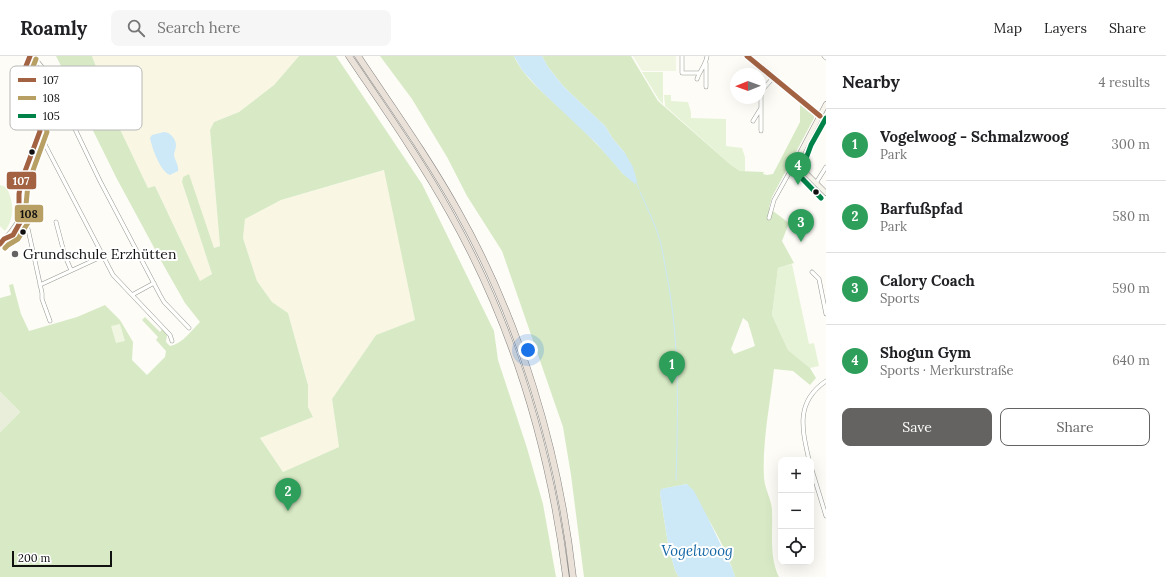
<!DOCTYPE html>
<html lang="en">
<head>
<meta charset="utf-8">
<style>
  body { margin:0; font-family:Lora,serif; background:#f6f6f6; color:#202124 }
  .controls { position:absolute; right:12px; bottom:12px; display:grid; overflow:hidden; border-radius:8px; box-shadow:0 4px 16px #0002 }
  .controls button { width:36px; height:36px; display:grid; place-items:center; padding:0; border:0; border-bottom:1px solid #e0e0e0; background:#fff; color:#202124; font:20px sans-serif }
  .compass { position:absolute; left:730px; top:12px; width:36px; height:36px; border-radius:50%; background:#fff; box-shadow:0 4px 16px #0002; rotate:269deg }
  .scale { position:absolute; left:12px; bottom:10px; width:100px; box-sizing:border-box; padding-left:4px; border:2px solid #111; border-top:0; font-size:11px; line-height:14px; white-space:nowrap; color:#111; -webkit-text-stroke:3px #fff; paint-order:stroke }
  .you { position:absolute; left:528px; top:294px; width:14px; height:14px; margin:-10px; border:3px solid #fff; border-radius:50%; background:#1a73e8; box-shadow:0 0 0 6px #1a73e833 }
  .badge { display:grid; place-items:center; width:26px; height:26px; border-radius:50%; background:#646362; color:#fff; font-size:13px; font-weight:700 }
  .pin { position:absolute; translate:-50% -33px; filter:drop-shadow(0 1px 2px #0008) }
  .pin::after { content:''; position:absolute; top:21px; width:14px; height:12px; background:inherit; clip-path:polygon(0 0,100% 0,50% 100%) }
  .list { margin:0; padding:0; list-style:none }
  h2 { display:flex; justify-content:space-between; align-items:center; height:52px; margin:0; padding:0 16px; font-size:17px }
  h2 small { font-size:13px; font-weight:400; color:#757577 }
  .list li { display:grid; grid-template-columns:26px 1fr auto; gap:12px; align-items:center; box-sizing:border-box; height:72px; padding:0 16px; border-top:1px solid #e0e0e0 }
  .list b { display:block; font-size:15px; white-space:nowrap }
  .list p { margin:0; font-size:13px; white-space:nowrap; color:#757577 }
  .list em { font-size:13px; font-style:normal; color:#757577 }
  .actions { display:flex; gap:8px; padding:12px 16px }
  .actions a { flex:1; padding:9px 0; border:1px solid #646362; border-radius:8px; text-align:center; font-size:14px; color:#646362 }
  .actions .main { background:#646362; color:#fff }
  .icon { flex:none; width:22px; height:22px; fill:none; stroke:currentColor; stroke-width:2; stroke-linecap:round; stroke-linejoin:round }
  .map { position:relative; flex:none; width:826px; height:521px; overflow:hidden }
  header { display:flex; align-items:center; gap:24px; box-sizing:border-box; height:56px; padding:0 20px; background:#fff; border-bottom:1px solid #e0e0e0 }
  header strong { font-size:19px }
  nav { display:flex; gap:22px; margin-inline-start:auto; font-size:14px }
  .search { width:280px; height:36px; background:#f6f6f6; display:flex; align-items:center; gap:10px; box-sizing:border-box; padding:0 14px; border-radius:8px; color:#757577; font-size:15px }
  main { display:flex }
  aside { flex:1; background:#fff }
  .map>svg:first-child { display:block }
  .farmland { fill:#f9f7e4 }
  .green { fill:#e7f3d7 }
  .forest { fill:#d8eac5; fill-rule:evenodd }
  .cemetery { fill:#e9eedb }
  .pitch { fill:#f0f6e1 }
  .water { fill:#cde8f7 }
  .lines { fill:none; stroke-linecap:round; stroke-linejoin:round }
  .stream { stroke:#cde8f7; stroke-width:1 }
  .street-casing { stroke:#979795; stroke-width:4.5 }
  .secondary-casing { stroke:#8e8d8b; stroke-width:5.5 }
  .highway-casing { stroke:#858482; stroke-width:7 }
  .street { stroke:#fffffe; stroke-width:3.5 }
  .secondary { stroke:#f6f4eb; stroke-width:4.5 }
  .highway { stroke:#eae1d8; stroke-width:6 }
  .bus-1-casing { stroke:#fff; stroke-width:8 }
  .bus-2-casing { stroke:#fff; stroke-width:8 }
  .bus-3-casing { stroke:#fff; stroke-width:8 }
  .bus-1 { stroke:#a36343; stroke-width:5 }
  .bus-2 { stroke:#b8a064; stroke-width:5 }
  .bus-3 { stroke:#008349; stroke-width:5 }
  .bus-dot { fill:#111; stroke:#fff; stroke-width:1.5 }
  .poi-dot { fill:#646362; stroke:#fff; stroke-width:1.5 }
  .labels { text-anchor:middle; stroke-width:4; stroke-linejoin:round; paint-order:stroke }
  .poi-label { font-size:14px; fill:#111; stroke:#fff; text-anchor:start }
  .water-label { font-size:15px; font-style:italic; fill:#1768a6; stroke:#fff }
  .key { fill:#fff; stroke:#b8b8b8; stroke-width:1 }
  .key-label { font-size:11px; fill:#111 }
  .line-badge { stroke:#fff; stroke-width:1.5 }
  .badge-label { font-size:11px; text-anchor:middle; font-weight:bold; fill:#fff }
  .pale-badge-label { font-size:11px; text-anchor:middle; font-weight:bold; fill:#111 }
</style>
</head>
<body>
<header>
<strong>Roamly</strong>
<div class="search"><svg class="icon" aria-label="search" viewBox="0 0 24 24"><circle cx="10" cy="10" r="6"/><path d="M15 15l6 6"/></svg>Search here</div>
<nav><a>Map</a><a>Layers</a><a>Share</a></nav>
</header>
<main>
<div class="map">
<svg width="826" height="521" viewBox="0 0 826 521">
  <rect width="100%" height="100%" fill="#fdfcf7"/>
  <!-- farmland -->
  <path class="farmland" d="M92,0H299L274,29L239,56L214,66L210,74L220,190L214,192L189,119L183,121L182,126L212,218L200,225L155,130L148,132L117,67Z
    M385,114L415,264L376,279L332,343L339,391L283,416L260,382L313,361L308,351V328L288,257L272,246L257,225L243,182L245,163L281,144Z"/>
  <!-- green -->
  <path class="green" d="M642,16H663V48L659,44Z
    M664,39H671V45L688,46L691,56V62L726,63V90L742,92L745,101V116L740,115L731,109L665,50Z
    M0,129L6,131C14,145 15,161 5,175L0,170Z
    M792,208L809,288L814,287L819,310L810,312L788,294L772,259L778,212Z"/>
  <!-- forest -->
  <path class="forest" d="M56,0H92L117,67L148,132L155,130L200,225L212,218L182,126L183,121L189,118L214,192L220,190L210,74L214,66L239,56L274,29L299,0H336L422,128L494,275L498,304L527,392L543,448L556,521H0V376L20,356L0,336V242L11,239L9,229L13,228L21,258L29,275L77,261L105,249L120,264L133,286L132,304L147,319L165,301L166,295L156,284L158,281L142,264L145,261L160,276L162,273L167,279L166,286L170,290C182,288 192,274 200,266L185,247L164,210L117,123ZM384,114L415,264L376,279L332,343L339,391L283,416L260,382L313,361L308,351V329L288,257L272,246L257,225L243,182L245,163L281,144Z
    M380,0H514C523,21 546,39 563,55C584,75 605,95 623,118L625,97L613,83L605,70L564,31L548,11L542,0H631L658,45L731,109L740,115L764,116L763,118L767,119L773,118L800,66V48L814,60V62L772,141L769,152L789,167L782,185L794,207L778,212L772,259L788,294L810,312L816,322L810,329L793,315L774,313C770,349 762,386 764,422C765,434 772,444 772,455C773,477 769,501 779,521H735C725,488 705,457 687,428L662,433L660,437L669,494C673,503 673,513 679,521H584L571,419L563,371L502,195L467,140L447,101L412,43ZM743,262L748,266L755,290L734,298L731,293Z"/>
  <!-- cemetery -->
  <path class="cemetery" d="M0,336L20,356L0,376Z"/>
  <!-- pitch -->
  <path class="pitch" d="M633,0H676V15H642Z
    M120,268L125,285L116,287L111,270Z"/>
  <!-- water -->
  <path class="water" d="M514,0H542L548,11L564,31L605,70L613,83L625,97L633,111L637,125L635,128L623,118L597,88L540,34L522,14Z
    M164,76C170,76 176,83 176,89C176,93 174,96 174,99C175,105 179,109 178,115L170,119C160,115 152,92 150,82L152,79Z
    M687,428L694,435L706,458L732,512L735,521H679C673,513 673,503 669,494L660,437L661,433Z"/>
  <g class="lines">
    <!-- stream -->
    <path class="stream" d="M636,126L639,133
      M640,136C646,149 652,162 657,175C662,189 664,205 667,220C680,287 678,356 676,424"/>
    <defs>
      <path id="street" d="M30,0L38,6L50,21L100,125L160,239L164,246L189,272
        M682,0V17H699
        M747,0L820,60
        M824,0L826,2
        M706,7V31
        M697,23C700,14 706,9 707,0
        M761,52V75
        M753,65L761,52V40L763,33L773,22
        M40,79L113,219L170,279L172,285
        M816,127L826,111
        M20,152L28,173L42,237V243L50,265
        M769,162L774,144L793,110L797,107
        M56,166L65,200L71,214
        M812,216L819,223L826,258
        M40,229L103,200
        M132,239L154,227
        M809,404C802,373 795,346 826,325
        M811,411L826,460"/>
      <path id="secondary" d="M826,48L797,103V107L800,111L826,137
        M0,188L11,176L18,166L19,160V138L21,126L40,75L32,46L22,30V20L25,11L30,0"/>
      <path id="highway" d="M349,0C384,52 420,103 450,157C513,269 550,394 566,521
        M358,0C392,51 428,101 458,155C520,265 559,395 573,521"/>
    </defs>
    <!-- street casing -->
    <use href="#street" class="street-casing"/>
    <!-- secondary casing -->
    <use href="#secondary" class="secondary-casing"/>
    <!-- highway casing -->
    <use href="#highway" class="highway-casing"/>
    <!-- street -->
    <use href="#street" class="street"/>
    <!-- secondary -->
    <use href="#secondary" class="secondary"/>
    <!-- highway -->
    <use href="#highway" class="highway"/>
    <defs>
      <path id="bus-1" d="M747,0L820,60
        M0,188L4,183L13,179L22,163V157L19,151V138L21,126L40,75L32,46L22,30V20L30,0"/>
      <path id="bus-2" d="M5,192L8,189L18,183L29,165V156L26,149L28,128L47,76L39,43L29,28V21L36,3"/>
      <path id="bus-3" d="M804,108L811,89L826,62
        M791,111L821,142"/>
    </defs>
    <!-- bus-1 casing -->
    <use href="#bus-1" class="bus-1-casing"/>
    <!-- bus-2 casing -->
    <use href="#bus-2" class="bus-2-casing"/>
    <!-- bus-3 casing -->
    <use href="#bus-3" class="bus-3-casing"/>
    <!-- bus-1 -->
    <use href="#bus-1" class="bus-1"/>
    <!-- bus-2 -->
    <use href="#bus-2" class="bus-2"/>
    <!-- bus-3 -->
    <use href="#bus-3" class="bus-3"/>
  </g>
  <!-- markers -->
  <g class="bus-dot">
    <circle cx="32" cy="96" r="3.5"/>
    <circle cx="816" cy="136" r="3.5"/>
    <circle cx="23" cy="176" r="3.5"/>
  </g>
  <circle class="poi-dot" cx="15" cy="198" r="4"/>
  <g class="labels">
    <!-- poi labels -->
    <g class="poi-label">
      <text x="23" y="203">Grundschule Erzhütten</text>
    </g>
    <!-- water labels -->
    <g class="water-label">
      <text x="697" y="500">Vogelwoog</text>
    </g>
  </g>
  <!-- legend -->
  <rect x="10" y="10" width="132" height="64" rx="6" class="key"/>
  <rect x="18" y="22" width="18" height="4" fill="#a36343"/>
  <rect x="18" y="40" width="18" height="4" fill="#b8a064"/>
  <rect x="18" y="58" width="18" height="4" fill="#008349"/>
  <g class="key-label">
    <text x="43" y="28">107</text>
    <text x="43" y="46">108</text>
    <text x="43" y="64">105</text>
  </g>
  <g class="line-badge">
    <rect x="6" y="115" width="31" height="19" rx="4" fill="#a36343"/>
    <rect x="14" y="148" width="30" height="19" rx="4" fill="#b8a064"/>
  </g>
  <g class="badge-label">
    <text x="21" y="129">107</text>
  </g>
  <g class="pale-badge-label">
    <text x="29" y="162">108</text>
  </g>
</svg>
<div class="controls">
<button>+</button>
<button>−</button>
<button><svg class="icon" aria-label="locate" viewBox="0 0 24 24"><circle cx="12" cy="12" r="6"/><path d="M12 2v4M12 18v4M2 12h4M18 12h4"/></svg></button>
</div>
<svg class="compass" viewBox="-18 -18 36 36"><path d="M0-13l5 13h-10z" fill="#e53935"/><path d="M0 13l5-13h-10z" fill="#757577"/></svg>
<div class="scale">200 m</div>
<div class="you"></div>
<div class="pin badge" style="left:672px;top:328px;background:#2e9e5b">1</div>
<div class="pin badge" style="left:288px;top:455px;background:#2e9e5b">2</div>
<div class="pin badge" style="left:801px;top:186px;background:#2e9e5b">3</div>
<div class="pin badge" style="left:798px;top:129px;background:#2e9e5b">4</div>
</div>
<aside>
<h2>Nearby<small>4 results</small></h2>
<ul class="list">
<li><span class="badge" style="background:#2e9e5b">1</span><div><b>Vogelwoog - Schmalzwoog</b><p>Park</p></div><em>300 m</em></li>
<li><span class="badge" style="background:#2e9e5b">2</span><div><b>Barfußpfad</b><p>Park</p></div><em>580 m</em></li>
<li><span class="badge" style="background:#2e9e5b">3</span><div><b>Calory Coach</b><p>Sports</p></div><em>590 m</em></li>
<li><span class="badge" style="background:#2e9e5b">4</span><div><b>Shogun Gym</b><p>Sports · Merkurstraße</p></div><em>640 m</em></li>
</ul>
<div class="actions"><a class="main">Save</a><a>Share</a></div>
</aside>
</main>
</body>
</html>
